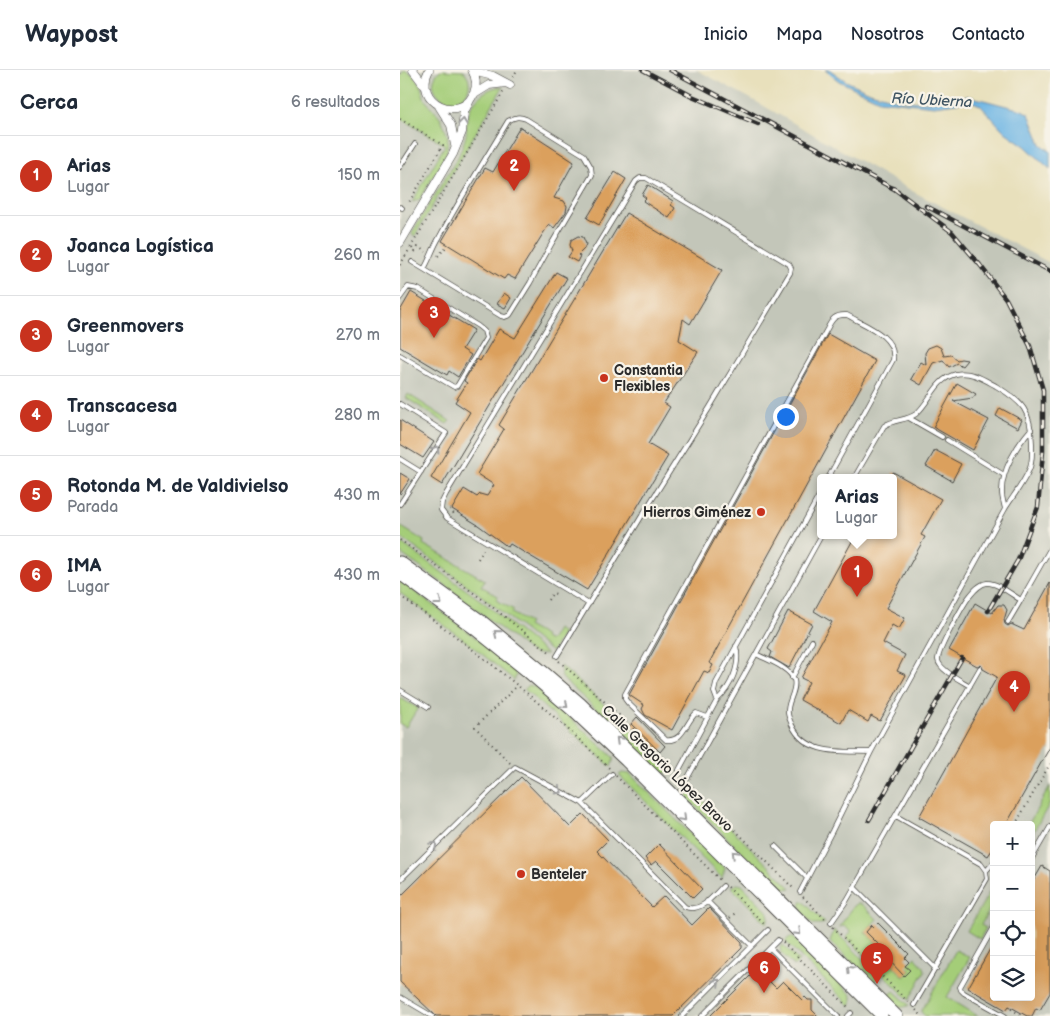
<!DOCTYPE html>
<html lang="es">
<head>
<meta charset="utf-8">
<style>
  body { margin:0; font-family:"Balsamiq Sans",sans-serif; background:#f2f2f3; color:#1f2937 }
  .controls { position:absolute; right:15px; bottom:15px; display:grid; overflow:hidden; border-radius:5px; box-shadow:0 5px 20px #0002 }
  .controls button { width:45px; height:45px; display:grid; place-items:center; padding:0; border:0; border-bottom:1px solid #e0e1e3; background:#fff; color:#1f2937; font:25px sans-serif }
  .you { position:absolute; left:385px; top:346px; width:18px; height:18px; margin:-12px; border:4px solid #fff; border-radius:50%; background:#1a73e8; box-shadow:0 0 0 8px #1a73e833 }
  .badge { display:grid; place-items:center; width:32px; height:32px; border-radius:50%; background:#c8321e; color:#fff; font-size:16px; font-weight:700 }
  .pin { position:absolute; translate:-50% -41px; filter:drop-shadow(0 1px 2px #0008) }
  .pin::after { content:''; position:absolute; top:26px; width:18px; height:15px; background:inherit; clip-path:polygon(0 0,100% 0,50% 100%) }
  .popup { position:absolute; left:417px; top:404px; width:80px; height:65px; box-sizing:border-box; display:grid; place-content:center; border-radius:5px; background:#fff; filter:drop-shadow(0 1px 4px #0005); font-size:16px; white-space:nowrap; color:#747a83 }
  .popup b { font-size:19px; color:#1f2937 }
  .popup::after { content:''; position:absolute; left:50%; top:100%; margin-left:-10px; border:10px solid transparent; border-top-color:#fff }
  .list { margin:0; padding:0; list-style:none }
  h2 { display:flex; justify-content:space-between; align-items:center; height:65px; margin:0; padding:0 20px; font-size:21px }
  h2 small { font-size:16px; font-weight:400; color:#747a83 }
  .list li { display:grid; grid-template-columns:32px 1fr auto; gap:15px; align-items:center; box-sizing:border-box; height:80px; padding:0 20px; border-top:1px solid #e0e1e3 }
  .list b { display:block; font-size:19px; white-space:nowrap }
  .list p { margin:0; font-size:16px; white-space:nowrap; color:#747a83 }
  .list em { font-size:16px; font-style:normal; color:#747a83 }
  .icon { flex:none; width:28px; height:28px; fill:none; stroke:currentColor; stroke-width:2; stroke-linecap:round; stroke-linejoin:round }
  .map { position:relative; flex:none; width:650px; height:946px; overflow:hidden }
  header { display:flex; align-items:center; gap:30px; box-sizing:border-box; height:70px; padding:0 25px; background:#fff; border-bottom:1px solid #e0e1e3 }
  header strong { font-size:24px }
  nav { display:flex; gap:28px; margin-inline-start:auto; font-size:18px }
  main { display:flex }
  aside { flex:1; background:#fff }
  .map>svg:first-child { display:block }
  .industrial { fill:#c3c6b9; fill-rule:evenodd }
  .green { fill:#a4cd78; stroke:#687c52 }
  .water { fill:#6db5e4; stroke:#4c7088 }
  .building { fill:#dba05d }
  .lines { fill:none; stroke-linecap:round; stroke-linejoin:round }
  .service-casing { stroke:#474641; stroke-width:5.5 }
  .minor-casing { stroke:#474641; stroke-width:9 }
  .secondary-casing { stroke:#474641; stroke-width:13 }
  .path { stroke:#474641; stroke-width:2; stroke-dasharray:1 4; stroke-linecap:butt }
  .service { stroke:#fff; stroke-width:4 }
  .minor { stroke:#fff; stroke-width:8 }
  .secondary { stroke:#fff; stroke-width:11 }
  .rail-casing { stroke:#2b2b2b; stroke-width:4.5 }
  .rail { stroke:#f7f3e8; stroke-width:2.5; stroke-dasharray:8; stroke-linecap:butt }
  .oneway { stroke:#a0a0a0 }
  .poi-dot { fill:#c8321e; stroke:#f7f3e8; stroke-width:2 }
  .labels { text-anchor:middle; stroke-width:4.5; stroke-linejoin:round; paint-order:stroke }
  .poi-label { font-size:14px; font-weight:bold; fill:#2b2b2b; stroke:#f7f3e8; text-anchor:start }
  .street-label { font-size:14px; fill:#2b2b2b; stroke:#f7f3e8 }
  .water-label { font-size:15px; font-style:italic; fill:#3f5462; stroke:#f7f3e8 }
</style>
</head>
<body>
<header>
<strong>Waypost</strong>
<nav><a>Inicio</a><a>Mapa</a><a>Nosotros</a><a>Contacto</a></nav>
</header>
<main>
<aside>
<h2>Cerca<small>6 resultados</small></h2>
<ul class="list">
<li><span class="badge">1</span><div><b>Arias</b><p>Lugar</p></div><em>150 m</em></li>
<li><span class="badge">2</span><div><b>Joanca Logística</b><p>Lugar</p></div><em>260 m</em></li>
<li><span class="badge">3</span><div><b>Greenmovers</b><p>Lugar</p></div><em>270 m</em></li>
<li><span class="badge">4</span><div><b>Transcacesa</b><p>Lugar</p></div><em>280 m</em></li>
<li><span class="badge">5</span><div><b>Rotonda M. de Valdivielso</b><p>Parada</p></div><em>430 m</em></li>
<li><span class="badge">6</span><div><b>IMA</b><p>Lugar</p></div><em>430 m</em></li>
</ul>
</aside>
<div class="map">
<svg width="650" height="946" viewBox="0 0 650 946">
  <rect width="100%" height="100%" fill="#f7f3e8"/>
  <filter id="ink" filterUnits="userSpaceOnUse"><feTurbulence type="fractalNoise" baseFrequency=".02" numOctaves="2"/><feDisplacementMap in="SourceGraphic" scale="10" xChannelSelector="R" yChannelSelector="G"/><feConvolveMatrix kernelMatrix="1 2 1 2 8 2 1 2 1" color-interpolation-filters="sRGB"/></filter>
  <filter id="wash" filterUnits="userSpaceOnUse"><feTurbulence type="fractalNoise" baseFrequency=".0096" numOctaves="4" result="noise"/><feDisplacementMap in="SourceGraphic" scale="20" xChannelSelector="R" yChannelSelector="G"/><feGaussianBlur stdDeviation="1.12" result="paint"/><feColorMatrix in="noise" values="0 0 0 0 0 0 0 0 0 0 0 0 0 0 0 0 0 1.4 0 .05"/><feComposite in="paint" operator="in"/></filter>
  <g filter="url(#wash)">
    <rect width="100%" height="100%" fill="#e8e0bc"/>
    <!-- industrial -->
    <path class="industrial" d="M0,0H297L355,31L514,122L650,193V946H0ZM421,408H493V466H421ZM594,755H631V927H594Z"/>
    <!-- green -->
    <path class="green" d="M4,0L11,3L20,14L25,30L41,48L48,67L47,81L43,91L19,130L12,132L45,75L0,48V7Z
      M40,0L64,1C68,7 71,13 68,20C58,46 18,22 40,0Z
      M97,17H103L14,167L12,164L13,161L58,87C61,80 64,73 66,65C67,60 66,54 67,49C69,34 83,20 97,17Z
      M8,324L50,351L47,354L6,328Z
      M0,456L24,471L23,474L85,510L81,516L98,526L96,530L114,540L112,543L129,553L127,556L145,566L144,568L150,571L157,559L163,563L152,582L78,523L0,467Z
      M0,472L83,532L147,584H136L129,581L44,514L0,483Z
      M0,511L49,547L115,599L116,606L114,610L67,572L0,523Z
      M160,595L217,646L271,699L270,701L263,704L207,649L165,611L161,606Z
      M129,615L136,617L214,688L211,697L124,619Z
      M0,628L18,638L6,657L0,654Z
      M222,703L230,704L325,798L322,808L219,705Z
      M650,716V733L631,766V755H628Z
      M290,718L391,818L379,820L287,728Z
      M337,814L342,815L368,842L369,848L366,853L331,817Z
      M594,814V832L581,855L586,858L580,869L567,861Z
      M402,830L425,853L421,854H413C406,846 397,841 402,830Z
      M458,833L463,835L477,849L465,862L487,883L484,886L504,907L511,900L507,896L515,887L524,897L525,901L509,930L446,867L451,862L444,856L439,857L454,836Z
      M434,860L480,906L473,913L430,871Z
      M390,867L394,868L452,925V932L450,936L385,871Z
      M382,874L399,891L394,896L381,883L380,878Z
      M556,880L570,887L547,927L578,946H525L521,942Z
      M494,921L509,935C498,941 494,934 487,927Z"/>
    <!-- water -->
    <path class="water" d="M425,0H430L446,11L470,22L503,31L530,32L568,26L622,40L629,44L641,74L650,81V99L625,76L605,62L580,35L571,31L534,36L479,30L439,11Z"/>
    <g id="blocks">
      <!-- building -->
      <path class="building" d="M120,57L174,92L154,128L164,131L167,136L166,142L154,158L149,154L115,209L107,205L104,209L42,171L85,98L93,102Z
        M215,102L226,109L199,155L187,148Z
        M248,115L273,131L271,135L275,138L269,148L243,131L246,128L242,125Z
        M226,143L322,200L290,254L283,249L279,270L298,282L264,333L270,337L248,374L268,386L187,520L110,474L108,477L78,455L52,439L64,419L77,427L80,424L87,426L94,415L77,404L104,359L99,355Z
        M178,166L183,167L186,174L184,179L178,185L180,186L177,192L168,187L172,181L170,175L171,170Z
        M156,202L167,208L42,415L31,408L70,342L55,332L67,313L64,311L77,289L80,291L99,259L115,268Z
        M11,222L74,260L62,279L71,285L58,307L49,301L47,305L0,277V241Z
        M104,223L111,228L105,238L97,234Z
        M428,264L475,291L309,593L313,595L309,603L304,601L272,660L245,645L242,639L244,635L229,625Z
        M536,275L541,278L544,286L551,285L557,290L561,289L567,290L562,296L557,293L549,297L543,290L533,293L521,315L511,309L521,292L526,295L525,283L528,278Z
        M557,313L576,324L573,328L553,331L589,350L573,380L533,357Z
        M600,338L622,350L618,358L596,346Z
        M0,350L34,372L23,388L0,374Z
        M535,380L561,394L552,411L526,396Z
        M493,402L541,429L521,465L525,467L486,538L505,548L499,559L492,555L483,573L505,585L497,601L506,605L480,651L471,646L468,652L448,640L441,653L400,630L409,612L401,608L432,552L414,541L455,466H493Z
        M0,403L10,409L0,424Z
        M650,513V677L606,755H594V777L588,786L519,747L597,607L583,599L581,595L577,596L549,580L575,533L592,543L598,535H604L607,540L604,550L605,554L608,556L611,554L624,560Z
        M388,541L412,554L389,598L370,587L372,582L368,579Z
        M237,647L265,676L260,682L231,654Z
        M121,707L170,757L183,744L208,770L197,781L252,837L264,826L292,855L309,838L342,872V878L273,946H36L0,912V827Z
        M259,774L302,819L293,828L256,791L251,795L245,788Z
        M642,796L650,801V923L640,940L636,938L632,946H627L609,936L606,940L568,918L594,872V927H631V815Z
        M478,853L509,884L505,888L509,892L505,896L510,900L504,906L485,886L487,883L466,862L472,855L474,857Z
        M357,899L376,918L383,911L402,930L405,927L408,930H412V940L418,946H310Z"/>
    </g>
  </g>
  <g filter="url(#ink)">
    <use href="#blocks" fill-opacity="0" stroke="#474641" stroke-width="1"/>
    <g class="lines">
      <defs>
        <path id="service" d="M0,97L15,74
          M0,137L2,138
          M12,192L101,246L105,247L110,245L130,213L152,173L192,105L191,97L184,85L126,49C119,46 115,47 108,51C85,90 60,128 39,168C33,178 30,189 24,199
          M0,228L8,217L18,219L78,256L84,261L86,268L57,316L54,317L0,285
          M0,334L46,363L0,434
          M509,348L542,367
          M547,370L604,405
          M0,389L21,402
          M605,439C604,434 602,428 602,423C601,401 617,375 631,359
          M608,552L621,530
          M356,584C367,590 389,597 394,610C397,620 388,630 388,640C387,645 390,650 392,655C406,686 442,681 471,682
          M157,586L243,444L310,337L390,203L391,198L389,194L246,108H240L236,111L46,424L42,432L41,440L47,448L189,534
          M392,608L412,571
          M570,616C562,611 539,600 538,590C537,582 563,535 569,527C573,522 579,514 587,513C597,512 612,525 621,530L650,479
          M0,620L28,637
          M317,630C331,617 341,595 336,576
          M307,647L296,643C286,652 283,672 266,670L228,633L225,629V624L427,259C432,249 435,244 447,245C464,255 497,266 493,290L428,408
          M279,700L317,630L314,622L316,613L421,422
          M287,709L421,466
          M182,733L285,837C301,843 313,826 323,816
          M496,746L581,794L586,801L587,809L514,935
          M375,776L407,808
          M631,790L650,757
          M586,801L594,792
          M0,810L115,697L182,733L212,704
          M454,817L536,899
          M400,822L432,761L471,682L605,439C613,426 623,414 629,400C633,392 632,382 632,373C631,341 623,332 596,316C583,309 571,301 556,304C535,309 531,331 516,344C506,351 494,349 484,356L454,408
          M307,831L352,876
          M431,853L447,830L580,598
          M594,857L560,917L561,920L564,923L605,946
          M370,878L438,946
          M0,927L32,946
          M282,946L368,860
          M302,946L378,870
          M448,946L451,943"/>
        <path id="minor" d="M13,0L25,16
          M29,0C12,33 61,54 74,23C77,15 76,7 72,0
          M73,1L93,6L110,15
          M73,25L89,15L106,13
          M39,36L51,55L55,75
          M0,173L53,84L62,62L64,42L71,28"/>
        <path id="secondary" d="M0,492L83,552L145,603L181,634L268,719L497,946
          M0,504L72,557L129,603L172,640L226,691L482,946"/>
      </defs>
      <!-- service casing -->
      <use href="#service" class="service-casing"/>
      <!-- minor casing -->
      <use href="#minor" class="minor-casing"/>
      <!-- secondary casing -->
      <use href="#secondary" class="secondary-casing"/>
      <!-- path -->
      <path class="path" d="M0,4L2,0
        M113,7L117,0
        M0,49L43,75L8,134
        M12,178L15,182L18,177L26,182
        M38,186L48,175
        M0,195L104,21
        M50,439L54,444
        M0,470L82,529L152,584
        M78,489L85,478
        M0,526C74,578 145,635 210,699
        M148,530L153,523L156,524L157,522
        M159,591L217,643L274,699
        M110,693L75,657L116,617
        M216,706L321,811
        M289,714L394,819
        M615,755L650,694
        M328,817L365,855
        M403,827L426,850
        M330,848L336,842
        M433,857L509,933
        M383,872L449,938
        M611,939L623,946
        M516,940L522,946"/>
      <!-- service -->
      <use href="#service" class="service"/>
      <!-- minor -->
      <use href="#minor" class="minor"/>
      <!-- secondary -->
      <use href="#secondary" class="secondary"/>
      <defs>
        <path id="rail" d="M243,0L292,26L358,54
          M270,0L498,121
          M493,118L552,162L580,195L606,229L630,276L643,320V382L638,437L618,490L588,541
          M526,136L650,201
          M469,750L562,588"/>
      </defs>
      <!-- rail casing -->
      <use href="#rail" class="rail-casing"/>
      <!-- rail -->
      <use href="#rail" class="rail"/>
    </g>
    <!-- one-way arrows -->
    <defs><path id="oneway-chevron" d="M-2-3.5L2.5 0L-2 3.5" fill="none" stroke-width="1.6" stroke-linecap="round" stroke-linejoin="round" transform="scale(1.25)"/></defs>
    <g class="oneway">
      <use href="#oneway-chevron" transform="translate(63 52) rotate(-84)"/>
      <use href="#oneway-chevron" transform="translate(36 379) rotate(-58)"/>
      <use href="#oneway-chevron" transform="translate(39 532) rotate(37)"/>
      <use href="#oneway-chevron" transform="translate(97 563) rotate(-141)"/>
      <use href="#oneway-chevron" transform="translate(165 635) rotate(42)"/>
      <use href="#oneway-chevron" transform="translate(219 670) rotate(-135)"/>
      <use href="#oneway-chevron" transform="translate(159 721) rotate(29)"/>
      <use href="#oneway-chevron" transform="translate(283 748) rotate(45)"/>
      <use href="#oneway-chevron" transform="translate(34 775) rotate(-45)"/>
      <use href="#oneway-chevron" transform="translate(335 784) rotate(-135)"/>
      <use href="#oneway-chevron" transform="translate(398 862) rotate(45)"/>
      <use href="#oneway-chevron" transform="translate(450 899) rotate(-135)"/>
      <use href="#oneway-chevron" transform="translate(317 912) rotate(-45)"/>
    </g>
  </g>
  <!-- markers -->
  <g class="poi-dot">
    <circle cx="204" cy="308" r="5"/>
    <circle cx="361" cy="442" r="5"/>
    <circle cx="121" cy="804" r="5"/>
  </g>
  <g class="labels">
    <!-- poi labels -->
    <g class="poi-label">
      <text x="214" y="305">Constantia<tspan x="214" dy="16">Flexibles</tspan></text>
      <text x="351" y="447" text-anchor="end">Hierros Giménez</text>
      <text x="131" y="809">Benteler</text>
    </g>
    <!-- street labels -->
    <g class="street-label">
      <text transform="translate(268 698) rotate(44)" y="5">Calle Gregorio López Bravo</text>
    </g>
    <!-- water labels -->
    <g class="water-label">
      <text transform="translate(532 30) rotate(3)" y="5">Río Ubierna</text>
    </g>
  </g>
</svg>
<div class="controls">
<button>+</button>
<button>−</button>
<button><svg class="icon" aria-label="locate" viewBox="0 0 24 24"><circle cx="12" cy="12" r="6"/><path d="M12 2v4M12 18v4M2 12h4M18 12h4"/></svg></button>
<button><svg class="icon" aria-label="layers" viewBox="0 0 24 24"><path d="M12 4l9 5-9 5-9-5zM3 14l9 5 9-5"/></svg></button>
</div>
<div class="you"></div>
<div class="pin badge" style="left:457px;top:527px">1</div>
<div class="popup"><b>Arias</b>Lugar</div>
<div class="pin badge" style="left:114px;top:121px">2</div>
<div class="pin badge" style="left:34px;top:268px">3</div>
<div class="pin badge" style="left:614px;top:642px">4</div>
<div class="pin badge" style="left:477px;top:914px">5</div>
<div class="pin badge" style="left:364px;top:923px">6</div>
</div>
</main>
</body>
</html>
